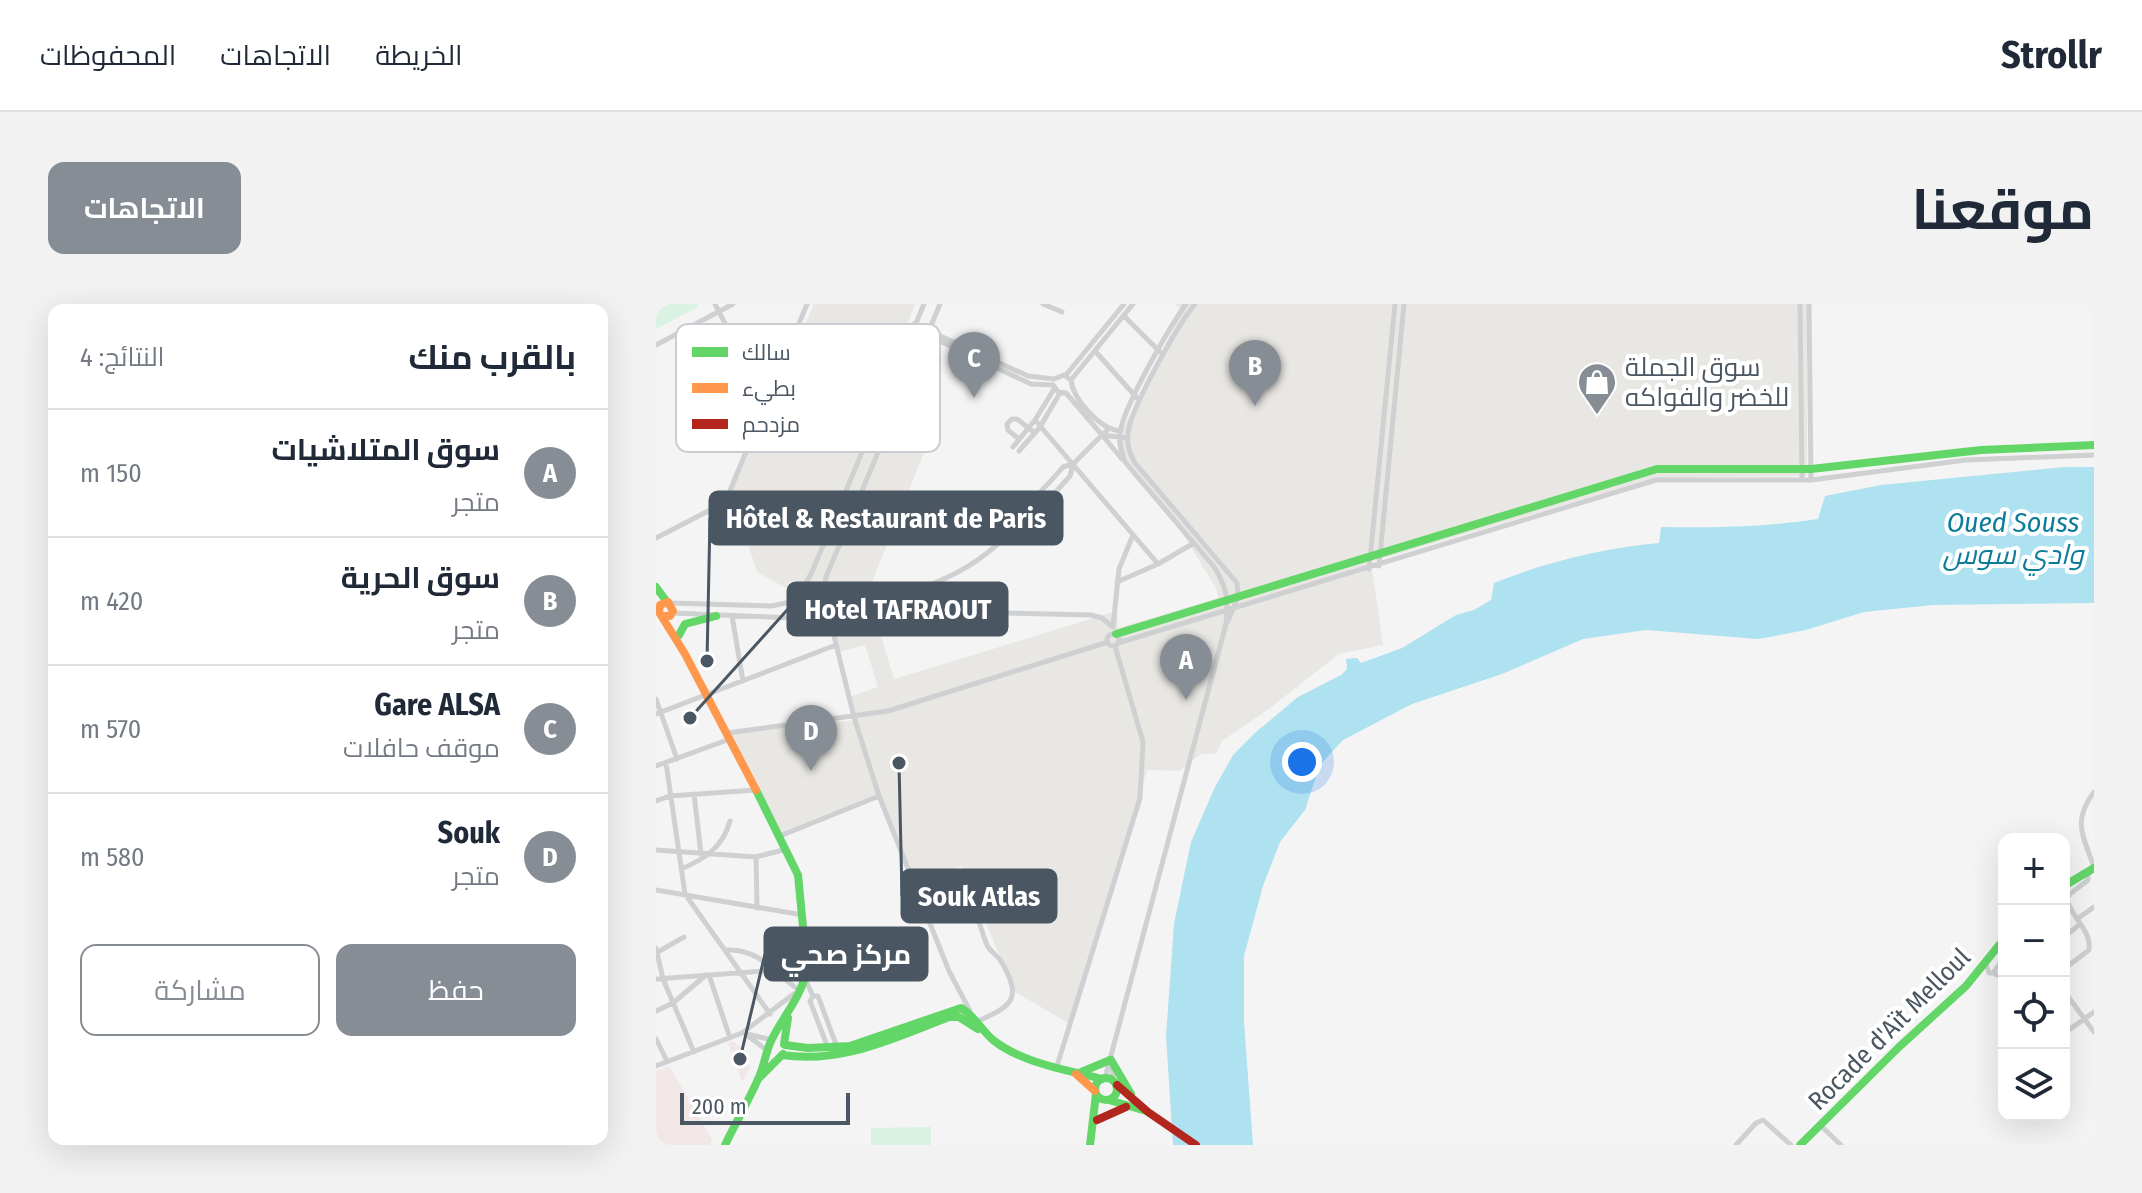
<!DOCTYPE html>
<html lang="ar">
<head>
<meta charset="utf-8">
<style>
  body { margin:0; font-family:"Fira Sans Condensed",Cairo,sans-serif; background:#f2f2f3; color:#1f2937; direction:rtl }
  .controls { position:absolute; right:24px; bottom:24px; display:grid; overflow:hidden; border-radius:16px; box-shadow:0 8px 32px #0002 }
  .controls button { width:72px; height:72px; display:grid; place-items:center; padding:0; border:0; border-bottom:2px solid #e0e1e3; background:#fff; color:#1f2937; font:40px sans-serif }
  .scale { position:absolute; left:24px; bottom:20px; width:170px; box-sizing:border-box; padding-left:8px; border:4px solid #4a5661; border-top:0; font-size:22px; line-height:28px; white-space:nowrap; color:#4a5661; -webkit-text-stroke:6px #fff; paint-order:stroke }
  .you { position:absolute; left:646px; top:458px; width:28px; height:28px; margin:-20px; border:6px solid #fff; border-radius:50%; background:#1a73e8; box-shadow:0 0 0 12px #1a73e833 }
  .badge { display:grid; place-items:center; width:52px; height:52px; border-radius:50%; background:#868d94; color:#fff; font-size:26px; font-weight:700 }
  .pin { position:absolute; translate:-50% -66px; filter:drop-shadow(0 2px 4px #0008) }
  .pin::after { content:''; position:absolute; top:42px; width:28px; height:24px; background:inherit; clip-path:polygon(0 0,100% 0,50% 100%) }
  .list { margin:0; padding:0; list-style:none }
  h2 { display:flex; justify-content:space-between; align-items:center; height:104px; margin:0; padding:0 32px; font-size:34px }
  h2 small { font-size:26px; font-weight:400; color:#747a83 }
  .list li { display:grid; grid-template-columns:52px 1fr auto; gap:24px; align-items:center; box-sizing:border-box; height:128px; padding:0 32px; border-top:2px solid #e0e1e3 }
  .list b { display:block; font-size:30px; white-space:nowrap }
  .list p { margin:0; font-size:26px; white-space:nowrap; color:#747a83 }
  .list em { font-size:26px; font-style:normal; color:#747a83 }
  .actions { display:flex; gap:16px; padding:24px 32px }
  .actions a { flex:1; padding:18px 0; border:2px solid #868d94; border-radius:16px; text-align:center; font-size:28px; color:#868d94 }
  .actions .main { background:#868d94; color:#fff }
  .icon { flex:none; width:44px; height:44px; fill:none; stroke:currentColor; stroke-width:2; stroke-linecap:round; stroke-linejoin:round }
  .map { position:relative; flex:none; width:1438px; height:841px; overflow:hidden; direction:ltr; border-radius:16px }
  header { display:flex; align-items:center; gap:48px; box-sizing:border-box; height:112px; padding:0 40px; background:#fff; border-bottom:2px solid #e0e1e3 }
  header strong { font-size:38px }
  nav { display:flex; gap:44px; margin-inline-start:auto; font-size:28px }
  .intro { display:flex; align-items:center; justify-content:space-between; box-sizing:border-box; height:192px; padding:0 48px }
  h1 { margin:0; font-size:56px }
  .button { padding:20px 36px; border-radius:16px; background:#868d94; color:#fff; font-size:28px; font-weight:700 }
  main { display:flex; gap:48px; padding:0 48px }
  aside { flex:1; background:#fff; border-radius:16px; box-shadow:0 8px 32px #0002 }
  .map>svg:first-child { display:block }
  .commercial { fill:#e8e7e3 }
  .medical { fill:#f1e7e6 }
  .green { fill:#d9f2e3 }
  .water { fill:#aee2f0 }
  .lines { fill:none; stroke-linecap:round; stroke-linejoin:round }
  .street { stroke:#ced0d2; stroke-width:5 }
  .fast { stroke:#63d668; stroke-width:8 }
  .slow { stroke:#ff974d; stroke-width:8 }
  .jam { stroke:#b3261e; stroke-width:8 }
  .labels { text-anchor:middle; stroke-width:8; stroke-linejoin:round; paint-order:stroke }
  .poi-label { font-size:26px; fill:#4a5661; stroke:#fff; text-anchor:start }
  .street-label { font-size:26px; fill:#4a5661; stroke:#fff }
  .water-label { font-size:28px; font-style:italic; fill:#0c7c9b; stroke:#fff }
  .key { fill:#fff; stroke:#c9ccd0; stroke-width:2 }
  .key-label { font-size:22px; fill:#4a5661 }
  .leader { fill:none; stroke:#4a5661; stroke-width:3 }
  .callout-dot { fill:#4a5661; stroke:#fff; stroke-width:3 }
  .callout { fill:#4a5661; stroke:#4a5661; stroke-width:3 }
  .callout-label { font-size:28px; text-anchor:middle; font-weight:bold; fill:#fff }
</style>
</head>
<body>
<header>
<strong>Strollr</strong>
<nav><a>الخريطة</a><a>الاتجاهات</a><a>المحفوظات</a></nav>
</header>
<div class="intro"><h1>موقعنا</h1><a class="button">الاتجاهات</a></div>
<main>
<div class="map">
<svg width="1438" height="841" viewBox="0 0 1438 841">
  <rect width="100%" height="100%" fill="#f4f4f4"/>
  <!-- commercial -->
  <path class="commercial" d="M158,0H259L221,101L278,124L212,288L238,375L461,307L462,324L562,294L561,286L522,222L472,158L463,132L526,7L519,0H1151V172L998,174L715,258L727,341L683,350L610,407L566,437L560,450H545L523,467L491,466L414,720L359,688L306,562L258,579L224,494L124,532L71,429L201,416L193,393L222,383L209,341L184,348L172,307L101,268L75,187L104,114L110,111Z"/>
  <!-- medical -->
  <path class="medical" d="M76,737L88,745L94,764L86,778L72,739Z
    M13,762L56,835L54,841H0V767Z"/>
  <!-- green -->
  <path class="green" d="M14,0H41L42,3L0,25V6Z
    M275,823V841H215V824Z"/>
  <!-- water -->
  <path class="water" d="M1408,163H1438V299L1277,301L1208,308L1150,326L1102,335L990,326L927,335L846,370L756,400L687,436L664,461L649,506L624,538L607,582L588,652V718L597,841H517L510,732L518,620L535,538L558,485L577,451L600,428L642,393L685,371L691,365L690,355L701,354L705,359L746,344L800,311L818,306L835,296L838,279C890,258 947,244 1003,239L1005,223C1058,224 1110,223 1162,215L1169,192L1225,181Z"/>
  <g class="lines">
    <!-- street -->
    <path class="street" d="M59,0L110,98
      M387,0L406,8
      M539,0C522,21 475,103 472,129C470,139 474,150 479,159L581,279L582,293L572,317
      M1144,0L1146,176
      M1153,0L1155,176
      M468,12L504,48
      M258,20L372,72L398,75L408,71L415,76
      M256,24L375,80L397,81
      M0,41L77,0
      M439,47L481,94
      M410,71L468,0
      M397,81L402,88L410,89L446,131L472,134
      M379,116L502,260L538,239
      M465,127C444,126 417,95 415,76L477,0
      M447,132L466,155
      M363,135L352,126L351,120L356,115H361L379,129
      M357,143L379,116L398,85
      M363,147L384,123L404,89
      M358,223L370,221L414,172L417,161
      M0,234L58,204L73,189L151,0
      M723,262L748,0
      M713,265L739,0
      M461,278L502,260
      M147,287L155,285L166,290
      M168,296C233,300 302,280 348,234C355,228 358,221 363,214C375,196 393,180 407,163L417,160L452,125
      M14,299L115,302L140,297L156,268L268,0
      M169,305L435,311L446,314L457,323
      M168,306L177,328L198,413L223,492L293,667L314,707L312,718
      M16,309L139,314C145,313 153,315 159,314C173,309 166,286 170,273L284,0
      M76,312L87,377
      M457,323L463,265L477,231
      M451 336a6 6 0 1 1 12 0a6 6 0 1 1-12 0Z
      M462,339L1000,176H1155L1310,156L1438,151
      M0,395L21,455
      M0,410L180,341
      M71,429L232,407L452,338
      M10,459L29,590L114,710
      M0,462L74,435
      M1438,488C1416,517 1427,532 1438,563
      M38,490L45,550
      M0,497L14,492L100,486
      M124,532L223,492
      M0,546L100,553L131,545
      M100,553L101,604
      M25,565C49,555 67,543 74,517
      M0,586L147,611
      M299,611L312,603C325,612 325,630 332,643C336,649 341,651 345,657C368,697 355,702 320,718
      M1421,615L1438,603
      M1408,633L1424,620
      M0,644L7,675L38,748
      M2,648L28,633
      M1330,660L1333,669H1337L1348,654
      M1408,665L1433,646C1436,626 1415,614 1411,595L1414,590L1432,576V567
      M1337,669L1348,674
      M53,671L74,734
      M0,675L150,664
      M149,675L157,692L154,697L172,744
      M1408,687L1438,728
      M157,692H162L181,743
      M0,707L17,699L50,671
      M1410,728L1438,708
      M87,729L116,736
      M92,732L113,748
      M0,735L11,757
      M456,761L457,776
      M0,762L86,729L143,686C119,670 103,644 71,646
      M401,762L484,494L487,438L459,342
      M449,774L570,320C572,294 572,287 559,264L469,158C466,149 462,138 464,128C469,100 513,24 530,0
      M1164,821L1185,841
      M1080,841L1100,819L1107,816L1135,841"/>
    <!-- fast -->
    <path class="fast" d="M0,283L11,298
      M460,330L1001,165H1155L1325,146L1438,141
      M23,331L29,320L60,312
      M1408,582L1438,564
      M128,740L132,714
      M129,741L152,744L194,742L305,704C319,712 325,726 337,736C366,759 411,766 446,775
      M126,751C186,760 238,734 293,713H303L322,725
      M455,756L475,790
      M423,769L454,756
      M439 785a11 11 0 1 1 22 0a11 11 0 1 1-22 0Z
      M102,775L127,750
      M453,796L490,807
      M69,841C80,818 93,796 103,773C108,762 110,747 115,737C127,712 146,693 151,664L142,571L100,486
      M434,841L440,790
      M1144,841L1243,743L1310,682L1348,635"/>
    <!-- slow -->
    <path class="slow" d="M7,312H14L17,307L12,298L4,301L3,308L29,350L100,486
      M420,770L439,787"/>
    <!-- jam -->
    <path class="jam" d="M461,781L492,808L540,841
      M441,816L470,803"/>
  </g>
  <!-- icons -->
  <defs>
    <symbol id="shop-pin" viewBox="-11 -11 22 30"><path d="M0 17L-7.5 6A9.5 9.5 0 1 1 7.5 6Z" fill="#868d94" stroke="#fff"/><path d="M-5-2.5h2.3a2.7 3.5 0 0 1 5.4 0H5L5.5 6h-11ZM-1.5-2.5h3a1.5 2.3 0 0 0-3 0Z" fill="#fff"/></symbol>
  </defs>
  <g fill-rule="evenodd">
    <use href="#shop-pin" x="919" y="56" width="44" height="60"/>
  </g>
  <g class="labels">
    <!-- poi labels -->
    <g class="poi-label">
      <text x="969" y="72">سوق الجملة<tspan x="969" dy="30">للخضر والفواكه</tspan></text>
    </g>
    <!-- street labels -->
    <g class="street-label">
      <text transform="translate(1233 725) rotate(-45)" y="9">Rocade d'Aït Melloul</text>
    </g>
    <!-- water labels -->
    <g class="water-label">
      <text x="1357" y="228">Oued Souss<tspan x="1357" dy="32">وادي سوس</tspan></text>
    </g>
  </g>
  <!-- legend -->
  <rect x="20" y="20" width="264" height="128" rx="12" class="key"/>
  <rect x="36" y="43" width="36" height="10" fill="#63d668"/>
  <rect x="36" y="79" width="36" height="10" fill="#ff974d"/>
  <rect x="36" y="115" width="36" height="10" fill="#b3261e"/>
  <g class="key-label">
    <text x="86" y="56">سالك</text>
    <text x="86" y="92">بطيء</text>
    <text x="86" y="128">مزدحم</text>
  </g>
  <!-- callouts -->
  <path class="leader" d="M51 357L54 214M34 414L132 305M243 459L246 592M84 755L109 650"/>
  <g class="callout-dot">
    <circle cx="51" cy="357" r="8"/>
    <circle cx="34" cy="414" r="8"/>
    <circle cx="243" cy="459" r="8"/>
    <circle cx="84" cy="755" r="8"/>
  </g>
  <g class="callout">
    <rect x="54" y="188" width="352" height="52" rx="8"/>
    <rect x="132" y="279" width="219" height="52" rx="8"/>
    <rect x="246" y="566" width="154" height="52" rx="8"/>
    <rect x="109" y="624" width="162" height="52" rx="8"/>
  </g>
  <g class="callout-label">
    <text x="230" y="224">Hôtel &amp; Restaurant de Paris</text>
    <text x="242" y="315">Hotel TAFRAOUT</text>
    <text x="323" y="602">Souk Atlas</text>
    <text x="190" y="660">مركز صحي</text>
  </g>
</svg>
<div class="controls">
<button>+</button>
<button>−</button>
<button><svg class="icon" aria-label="locate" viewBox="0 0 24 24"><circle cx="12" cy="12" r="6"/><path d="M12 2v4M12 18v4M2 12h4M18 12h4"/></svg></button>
<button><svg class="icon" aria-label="layers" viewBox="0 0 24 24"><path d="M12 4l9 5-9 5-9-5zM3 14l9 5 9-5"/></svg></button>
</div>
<div class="scale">200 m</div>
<div class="you"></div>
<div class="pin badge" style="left:530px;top:396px">A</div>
<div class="pin badge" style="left:599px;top:102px">B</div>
<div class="pin badge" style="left:318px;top:94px">C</div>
<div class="pin badge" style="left:155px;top:467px">D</div>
</div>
<aside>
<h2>بالقرب منك<small>النتائج: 4</small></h2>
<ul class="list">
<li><span class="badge">A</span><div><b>سوق المتلاشيات</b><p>متجر</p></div><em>150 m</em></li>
<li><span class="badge">B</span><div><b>سوق الحرية</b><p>متجر</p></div><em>420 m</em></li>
<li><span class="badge">C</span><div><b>Gare ALSA</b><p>موقف حافلات</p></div><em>570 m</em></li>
<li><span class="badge">D</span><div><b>Souk</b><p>متجر</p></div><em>580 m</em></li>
</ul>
<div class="actions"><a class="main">حفظ</a><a>مشاركة</a></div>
</aside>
</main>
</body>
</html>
